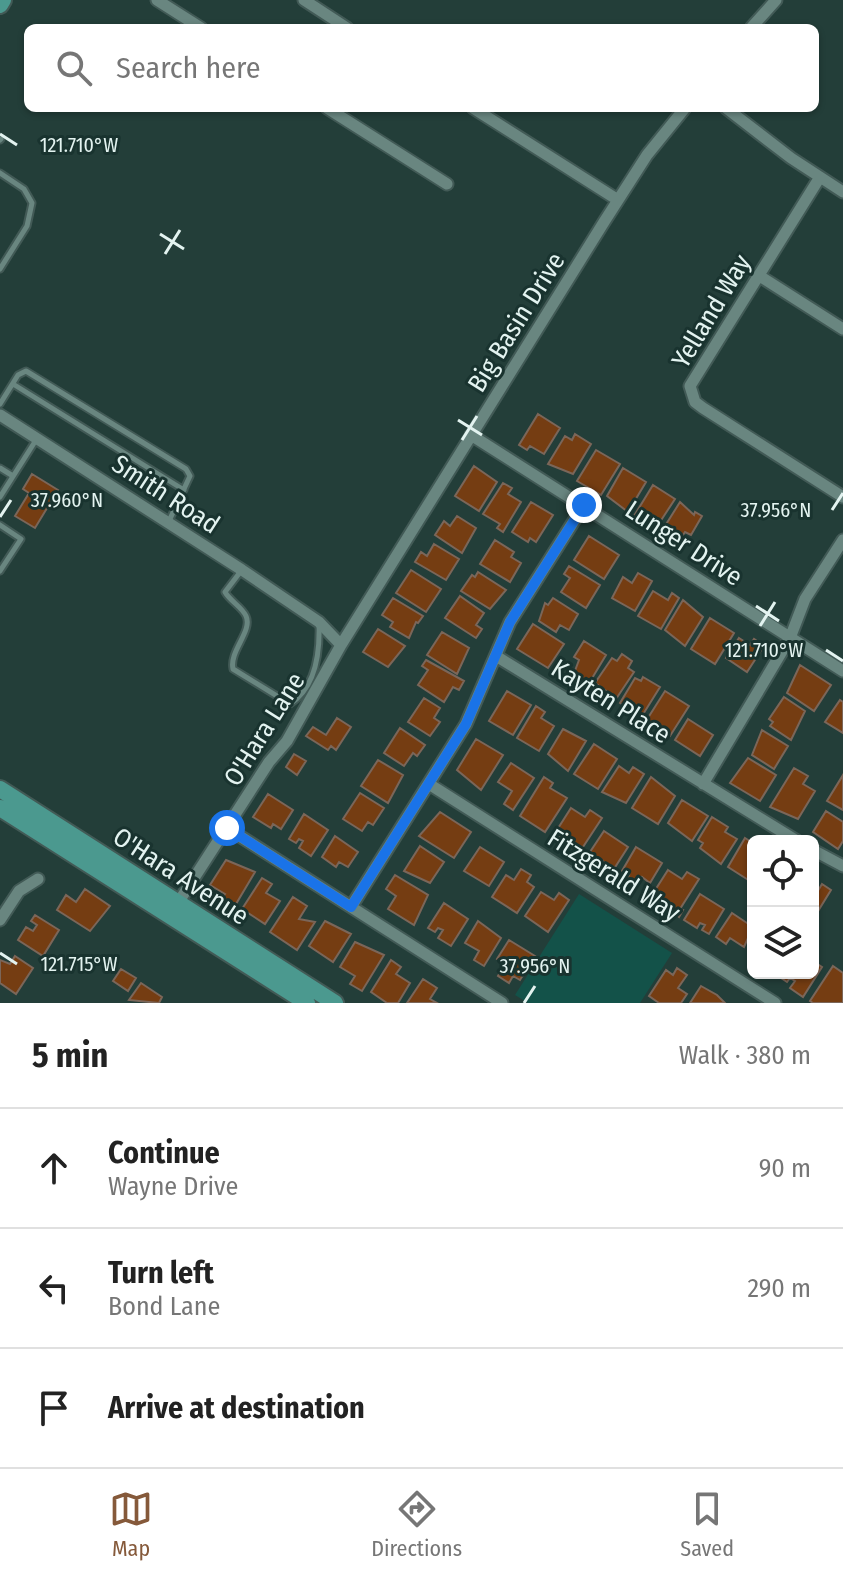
<!DOCTYPE html>
<html lang="en">
<head>
<meta charset="utf-8">
<style>
  body { margin:0; font-family:"Fira Sans Condensed",sans-serif; background:#f6f6f6; color:#222 }
  .controls { position:absolute; right:24px; bottom:24px; display:grid; overflow:hidden; border-radius:12px; box-shadow:0 2px 6px #0004 }
  .controls button { width:72px; height:72px; display:grid; place-items:center; padding:0; border:0; border-bottom:2px solid #e0e0e0; background:#fff; color:#222; font:40px sans-serif }
  .stop { position:absolute; width:24px; height:24px; margin:-18px; border:6px solid #1a73e8; border-radius:50%; background:#fff }
  .stop.end { background:#1a73e8; border-color:#fff; box-shadow:0 2px 8px #0008 }
  .list { margin:0; padding:0; list-style:none }
  h2 { display:flex; justify-content:space-between; align-items:center; height:104px; margin:0; padding:0 32px; font-size:34px }
  h2 small { font-size:26px; font-weight:400; color:#767676 }
  .list li { display:grid; grid-template-columns:52px 1fr auto; gap:24px; align-items:center; box-sizing:border-box; height:120px; padding:0 32px; border-top:2px solid #e0e0e0 }
  .list b { display:block; font-size:30px; white-space:nowrap }
  .list p { margin:0; font-size:26px; white-space:nowrap; color:#767676 }
  .list em { font-size:26px; font-style:normal; color:#767676 }
  .icon { flex:none; width:44px; height:44px; fill:none; stroke:currentColor; stroke-width:2; stroke-linecap:round; stroke-linejoin:round }
  .map { position:relative; flex:none; width:843px; height:1003px; overflow:hidden }
  .search { position:absolute; background:#fff; box-shadow:0 2px 6px #0004; left:24px; right:24px; top:24px; height:88px; display:flex; align-items:center; gap:20px; box-sizing:border-box; padding:0 28px; border-radius:12px; color:#767676; font-size:30px }
  .sheet { height:464px; background:#fff }
  nav { display:flex; justify-content:space-around; align-items:center; box-sizing:border-box; height:112px; border-top:2px solid #e0e0e0; background:#fff; font-size:22px; color:#767676 }
  nav a { display:grid; justify-items:center; gap:4px }
  nav .on { color:#85593a }
  .map>svg:first-child { display:block }
  .green { fill:#135249 }
  .building { fill:#753d12; stroke:#7b6659; stroke-width:2 }
  .lines { fill:none; stroke-linecap:round; stroke-linejoin:round }
  .lane-casing { stroke:#425a56; stroke-width:9 }
  .street-casing { stroke:#425a56; stroke-width:15 }
  .secondary-casing { stroke:#425a56; stroke-width:20 }
  .lane { stroke:#698680; stroke-width:5 }
  .street { stroke:#698680; stroke-width:11 }
  .secondary { stroke:#4b998f; stroke-width:16 }
  .route { stroke:#1a73e8; stroke-width:10 }
  .ticks { fill:none; stroke:#e3f3f0; stroke-width:3 }
  .labels { text-anchor:middle; stroke-width:6; stroke-linejoin:round; paint-order:stroke }
  .street-label { font-size:26px; fill:#e3f3f0; stroke:#19332f }
  .ticks-label { font-size:20px; text-anchor:middle; fill:#e3f3f0; stroke:#19332f; stroke-width:6; stroke-linejoin:round; paint-order:stroke }
</style>
</head>
<body>
<div class="map">
<svg width="843" height="1003" viewBox="0 0 843 1003">
  <rect width="100%" height="100%" fill="#233e39"/>
  <!-- green -->
  <path class="green" d="M579,894L672,953L640,1003H528L515,995Z"/>
  <!-- building -->
  <path class="building" d="M538,414L560,428L544,454L530,446L527,450L519,445Z
    M575,434L591,444L573,474L548,464L565,436L572,440Z
    M596,450L620,464L601,495L577,481Z
    M474,466L497,482L479,511L455,496Z
    M623,468L646,482L628,512L607,496Z
    M32,474L58,490L35,528L15,516L29,493L23,489Z
    M503,483L512,488L508,494L521,502L503,532L497,528L500,524L483,514Z
    M653,485L675,499L658,525L645,517L642,521L634,516Z
    M531,502L553,515L536,542L530,538L528,542L512,532Z
    M680,502L694,515L695,512L702,516L691,535L685,532L677,544L660,534Z
    M457,516L476,528L462,553L435,535L444,521L450,526Z
    M589,536L619,555L604,579L574,560Z
    M495,540L514,552L511,557L521,563L510,582L480,564Z
    M434,544L459,559L446,580L415,562L421,552L427,556Z
    M569,566L600,585L586,608L561,592L570,578L564,574Z
    M411,570L441,589L426,612L396,593Z
    M478,572L506,590L490,609L461,591L472,575L475,577Z
    M638,573L652,581L635,611L612,598L623,577L632,583Z
    M653,591L668,600L672,593L679,598L661,629L638,616Z
    M460,596L484,613L476,625L482,629L476,638L445,618Z
    M393,598L423,616L418,623L416,622L409,638L390,627L393,622L382,615Z
    M553,598L578,614L569,630L560,625L556,632L539,621L545,603L548,605Z
    M683,600L703,617L685,646L665,630Z
    M710,618L734,633L715,664L691,649Z
    M533,624L564,644L548,668L517,649Z
    M378,629L405,646L388,667L363,652Z
    M442,632L469,648L457,674L427,655Z
    M739,638L750,645L754,639L764,646L747,672L726,658Z
    M584,641L606,655L588,685L573,676L579,660L574,657Z
    M622,654L632,661L628,668L634,672L614,702L606,697L609,693L595,683L612,658L617,661Z
    M426,660L464,681L459,690L453,687L444,702L418,685L428,670L422,666Z
    M800,665L831,685L814,711L787,693Z
    M643,677L660,687L642,716L620,703L635,678L641,681Z
    M507,691L531,705L513,735L489,721Z
    M665,691L689,706L670,736L646,721Z
    M784,697L805,711L791,740L770,726L773,722L769,719Z
    M424,698L440,708L434,718L440,722L430,736L408,722Z
    M840,700L843,702V733L825,722Z
    M536,706L545,712L541,718L554,726L539,751L517,738Z
    M337,718L351,727L336,750L331,746L328,750L306,736L313,727L326,735Z
    M688,719L713,735L700,756L675,740Z
    M400,728L425,745L417,756L413,753L404,766L384,753Z
    M563,729L586,741L568,771L548,754Z
    M762,730L788,746L774,769L752,755Z
    M476,739L503,755L481,790L457,770Z
    M594,744L617,759L598,789L574,774Z
    M294,754L306,761L297,775L286,767Z
    M748,758L776,775L760,801L730,783Z
    M378,760L403,775L388,803L361,786Z
    M511,763L534,778L513,810L504,804L512,791L498,782Z
    M619,766L629,773L633,767L644,774L626,803L602,792Z
    M794,768L808,776L803,784L815,791L798,819L770,807Z
    M843,775V810L827,801Z
    M544,777L553,783L550,788L567,798L545,832L520,816Z
    M651,777L675,796L658,824L632,808Z
    M360,793L384,808L373,825L368,822L362,831L343,819Z
    M268,794L293,810L281,829L273,824L271,828L253,817Z
    M682,800L708,816L692,841L668,823Z
    M571,808L585,817L590,810L602,818L579,853L555,833Z
    M826,811L843,822V841L838,849L813,832Z
    M440,812L471,832L454,858L419,836Z
    M304,814L328,830L311,856L299,848L303,841L299,839L296,843L289,839Z
    M712,817L728,827L725,832L737,839L721,864L700,848L703,843L698,840Z
    M604,831L628,847L612,872L603,861L600,867L586,858Z
    M335,836L358,852L348,867L339,862L336,867L322,857Z
    M745,838L753,843V883L728,867Z
    M420,846L444,862L430,883L404,871Z
    M480,847L504,862L489,886L464,871Z
    M636,847L662,863L650,883L642,877L635,889L624,883L629,875L622,871Z
    M226,860L255,872L233,909L220,901L225,894L210,885Z
    M521,869L531,875L527,882L534,887L517,913L492,897L506,875L514,880Z
    M668,870L682,879L687,872L699,879L680,909L683,910L679,917L652,895Z
    M395,875L428,895L414,925L388,909L396,896L386,889Z
    M262,878L272,884L266,893L280,901L265,924L242,909Z
    M822,884L831,890L815,916L813,885L819,889Z
    M85,889L110,906L90,931L57,910L66,895L76,902Z
    M541,892L554,900L559,893L569,900L548,932L525,916Z
    M700,894L724,909L709,934L702,930L705,925L700,923L697,928L684,920Z
    M293,897L307,906L299,919L315,922L297,950L270,932Z
    M444,903L468,919L451,946L438,938L443,930L438,928L435,932L428,928Z
    M732,913L753,927L744,947L730,938L726,944L716,937Z
    M35,915L59,930L43,956L18,940L26,927L33,931L37,925L31,921Z
    M325,921L351,934L333,962L309,946Z
    M478,921L501,938L484,966L474,960L479,951L465,943Z
    M509,940L535,956L520,980L513,976L509,983L498,976L505,964L497,959Z
    M355,942L384,955L362,991L350,984L355,976L340,967Z
    M15,956L33,968L16,994L0,983V960L10,964Z
    M391,960L401,967L396,974L410,983L398,1003H387L371,992Z
    M813,961L822,967L803,997L790,988L795,981L790,978L787,982L781,978L784,973H813Z
    M833,966L843,973V1003H813L810,1001Z
    M677,968L687,975L678,988L687,994L681,1003H659L649,996L666,970L673,975Z
    M121,969L136,978L128,991L113,981Z
    M423,979L437,988L430,999L437,1003H407Z
    M141,983L162,997L159,1003L129,1000Z
    M701,986L717,995L725,1003H690Z"/>
  <g class="lines">
    <defs>
      <path id="lane" d="M0,140L1,139
        M0,173L24,189L32,203L27,226L0,269
        M13,384L184,490
        M0,404L18,375L26,371L186,469L190,476L169,521
        M0,468L13,476
        M0,497L36,440
        M0,525L21,539L0,571
        M241,571L225,592C230,601 242,607 246,616C253,631 229,651 233,669L290,704C317,687 320,651 319,623"/>
      <path id="street" d="M157,0L201,28
        M304,0L347,28
        M751,28L776,0
        M327,108L447,184
        M473,108L618,200
        M726,108L791,158L843,192
        M820,177L690,386L695,402L703,408L843,497
        M758,275L843,329
        M0,415L242,570L319,622L341,645
        M471,435L843,671
        M496,656L797,841
        M429,784L775,1003
        M703,784L790,638L805,599L843,540
        M227,828L502,1003
        M813,850L843,866
        M176,906L269,762L287,741L341,645L604,222L647,155L685,108
        M351,907L466,724L510,622L584,505
        M0,920L19,891L38,879"/>
      <path id="secondary" d="M0,5L3,0
        M0,789L335,1003
        M0,808L307,1003"/>
    </defs>
    <!-- lane casing -->
    <use href="#lane" class="lane-casing"/>
    <!-- street casing -->
    <use href="#street" class="street-casing"/>
    <!-- secondary casing -->
    <use href="#secondary" class="secondary-casing"/>
    <!-- lane -->
    <use href="#lane" class="lane"/>
    <!-- street -->
    <use href="#street" class="street"/>
    <!-- secondary -->
    <use href="#secondary" class="secondary"/>
  </g>
  <g class="lines">
    <!-- route -->
    <path class="route" d="M227,828L351,907L466,724L510,622L584,505"/>
  </g>
  <!-- ticks -->
  <path class="ticks" d="M0,134L17,145M160,234L184,249M165,254L180,230M458,420L482,435M462,440L477,416M832,510L843,493M0,517L11,500M756,606L779,621M760,626L775,602M826,650L843,661M0,953L17,964M524,1003L535,986"/>
  <g class="labels">
    <!-- street labels -->
    <g class="street-label">
      <text transform="translate(711 311) rotate(-59)" y="9">Yelland Way</text>
      <text transform="translate(516 322) rotate(-58)" y="9">Big Basin Drive</text>
      <text transform="translate(166 494) rotate(33)" y="9">Smith Road</text>
      <text transform="translate(684 543) rotate(33)" y="9">Lunger Drive</text>
      <text transform="translate(611 701) rotate(32)" y="9">Kayten Place</text>
      <text transform="translate(264 729) rotate(-58)" y="9">O'Hara Lane</text>
      <text transform="translate(614 875) rotate(32)" y="9">Fitzgerald Way</text>
      <text transform="translate(181 876) rotate(33)" y="9">O'Hara Avenue</text>
    </g>
  </g>
  <g class="ticks-label">
    <text x="79" y="152">121.710°W</text>
    <text x="67" y="507">37.960°N</text>
    <text x="776" y="517">37.956°N</text>
    <text x="764" y="657">121.710°W</text>
    <text x="79" y="971">121.715°W</text>
    <text x="535" y="973">37.956°N</text>
  </g>
</svg>
<div class="controls">
<button><svg class="icon" aria-label="locate" viewBox="0 0 24 24"><circle cx="12" cy="12" r="6"/><path d="M12 2v4M12 18v4M2 12h4M18 12h4"/></svg></button>
<button><svg class="icon" aria-label="layers" viewBox="0 0 24 24"><path d="M12 4l9 5-9 5-9-5zM3 14l9 5 9-5"/></svg></button>
</div>
<div class="stop" style="left:227px;top:828px"></div>
<div class="stop end" style="left:584px;top:505px"></div>
<div class="search"><svg class="icon" aria-label="search" viewBox="0 0 24 24"><circle cx="10" cy="10" r="6"/><path d="M15 15l6 6"/></svg>Search here</div>
</div>
<section class="sheet">
<h2>5 min<small>Walk · 380 m</small></h2>
<ul class="list">
<li><svg class="icon" aria-label="ahead" viewBox="0 0 24 24"><path d="M12 20V5M6 11l6-6 6 6"/></svg><div><b>Continue</b><p>Wayne Drive</p></div><em>90 m</em></li>
<li><svg class="icon" aria-label="left" viewBox="0 0 24 24"><path d="M17 20v-9H6M10 6l-5 5 5 5"/></svg><div><b>Turn left</b><p>Bond Lane</p></div><em>290 m</em></li>
<li><svg class="icon" aria-label="arrive" viewBox="0 0 24 24"><path d="M6 21V4h12l-3 4 3 4H6"/></svg><div><b>Arrive at destination</b></div></li>
</ul>
</section>
<nav>
<a class="on"><svg class="icon" aria-label="map" viewBox="0 0 24 24"><path d="M3 6l6-2 6 2 6-2v14l-6 2-6-2-6 2zM9 4v14M15 6v14"/></svg>Map</a>
<a><svg class="icon" aria-label="directions" viewBox="0 0 24 24"><path d="M12 3l9 9-9 9-9-9zM9 14v-3h6M13 9l2 2-2 2"/></svg>Directions</a>
<a><svg class="icon" aria-label="saved" viewBox="0 0 24 24"><path d="M7 4h10v16l-5-4-5 4z"/></svg>Saved</a>
</nav>
</body>
</html>
